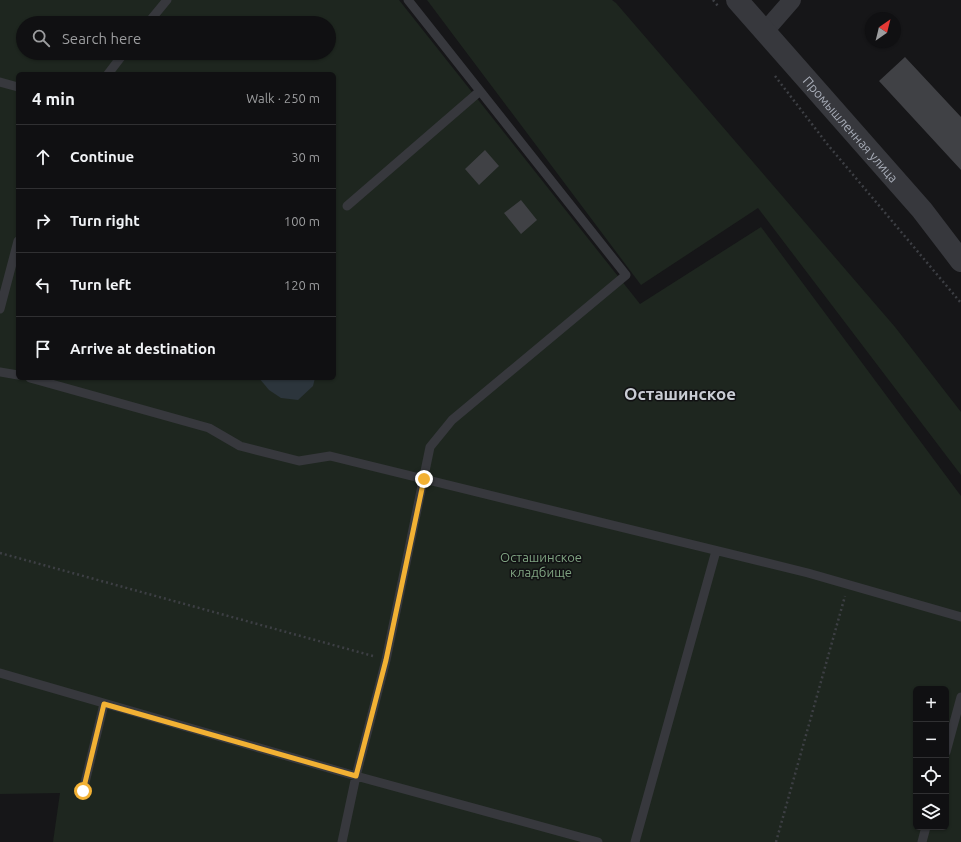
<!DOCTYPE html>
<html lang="en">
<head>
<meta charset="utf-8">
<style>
  body { margin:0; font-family:Ubuntu,sans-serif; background:#1e1e20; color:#f1f3f6 }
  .controls { position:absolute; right:12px; bottom:12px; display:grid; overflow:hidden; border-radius:6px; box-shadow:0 1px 3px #0004 }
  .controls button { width:36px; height:36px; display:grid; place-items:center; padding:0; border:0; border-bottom:1px solid #303032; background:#101012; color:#f1f3f6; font:20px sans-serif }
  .compass { position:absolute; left:865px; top:12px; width:36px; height:36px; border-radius:50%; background:#101012; box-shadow:0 1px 3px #0004; rotate:35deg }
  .stop { position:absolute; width:12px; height:12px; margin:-9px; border:3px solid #f2b134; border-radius:50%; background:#fff }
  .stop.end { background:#f2b134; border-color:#fff; box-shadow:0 1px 4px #0008 }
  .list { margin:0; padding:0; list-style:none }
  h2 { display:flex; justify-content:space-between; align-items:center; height:52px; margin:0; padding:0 16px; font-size:17px }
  h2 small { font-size:13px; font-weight:400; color:#9c9d9f }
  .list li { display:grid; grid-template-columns:26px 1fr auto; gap:12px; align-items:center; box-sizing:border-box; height:64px; padding:0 16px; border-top:1px solid #303032 }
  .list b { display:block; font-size:15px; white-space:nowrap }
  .list em { font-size:13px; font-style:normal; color:#9c9d9f }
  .icon { flex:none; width:22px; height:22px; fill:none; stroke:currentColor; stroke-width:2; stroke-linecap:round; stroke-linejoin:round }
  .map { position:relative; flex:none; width:961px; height:842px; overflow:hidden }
  .search { position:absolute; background:#101012; box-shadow:0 1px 3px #0004; left:16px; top:16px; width:320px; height:44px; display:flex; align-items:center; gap:10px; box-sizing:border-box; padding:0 14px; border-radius:22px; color:#9c9d9f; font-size:15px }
  .panel { position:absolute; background:#101012; box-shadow:0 1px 3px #0004; left:16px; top:72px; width:320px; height:308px; border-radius:6px }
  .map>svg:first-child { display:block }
  .green { fill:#1e261f; fill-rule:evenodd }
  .water { fill:#2c353c }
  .building { fill:#404145 }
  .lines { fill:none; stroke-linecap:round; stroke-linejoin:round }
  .path { stroke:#3d3f44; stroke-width:2.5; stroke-dasharray:2 3; stroke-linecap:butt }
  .service { stroke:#37383d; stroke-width:9 }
  .minor { stroke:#37383d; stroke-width:18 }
  .tertiary { stroke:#37383d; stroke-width:22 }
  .route { stroke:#f2b134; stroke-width:5 }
  .labels { text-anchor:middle; stroke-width:3; stroke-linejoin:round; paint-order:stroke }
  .street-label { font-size:13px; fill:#a8adb8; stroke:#111113 }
  .park-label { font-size:13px; fill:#7fa381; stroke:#111113 }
  .district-label { font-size:17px; font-weight:bold; fill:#c9ccd4; stroke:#111113 }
</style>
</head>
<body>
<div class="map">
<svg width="961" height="842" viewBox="0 0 961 842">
  <rect width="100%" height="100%" fill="#161618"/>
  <!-- green -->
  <path class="green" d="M0,0H399L640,304L761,227L961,496V842H53L60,793L0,794ZM23,23H329V53H23ZM18,74H334V378H18ZM916,689H946V827H916Z
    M427,0H612L616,3L895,327L961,412V475L758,208L641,285Z"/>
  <!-- water -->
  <path class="water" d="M259,378H315L313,386L298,400L281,398L269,390Z"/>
  <!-- building -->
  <path class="building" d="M905,57L961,117V170L879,81Z
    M485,150L499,166L479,185L465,169Z
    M521,200L537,220L521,234L504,213Z"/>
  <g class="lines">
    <!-- path -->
    <path class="path" d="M713,0L718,6
      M775,76L828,145L961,303
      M0,553L373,656
      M776,842L845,596"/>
    <!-- service -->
    <path class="service" d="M148,23L167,0
      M108,74L124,53
      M0,82L18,87
      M347,206L480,91
      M0,309L18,241
      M0,372L18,375
      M30,378L209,428L240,446L299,461L330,456L808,573L961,617
      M0,673L356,776L598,842
      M946,752L961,697
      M83,791L104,704
      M342,842L356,776L386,660L430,447L452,420L626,275L408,0
      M635,842L716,551
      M922,842L926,827"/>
    <!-- minor -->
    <path class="minor" d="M765,31L792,0"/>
    <!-- tertiary -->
    <path class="tertiary" id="s1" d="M737,0L922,210L961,261"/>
  </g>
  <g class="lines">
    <!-- route -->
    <path class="route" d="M83,791L104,704L356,776L386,660L424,479"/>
  </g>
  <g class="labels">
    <!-- street labels -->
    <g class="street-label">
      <text dy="5" stroke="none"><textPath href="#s1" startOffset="172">Промышленная улица</textPath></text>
    </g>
    <!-- park labels -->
    <g class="park-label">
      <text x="541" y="562">Осташинское<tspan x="541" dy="15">кладбище</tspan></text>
    </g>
    <!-- district labels -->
    <g class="district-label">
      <text x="680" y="400">Осташинское</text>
    </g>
  </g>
</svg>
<div class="controls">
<button>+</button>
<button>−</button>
<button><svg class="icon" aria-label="locate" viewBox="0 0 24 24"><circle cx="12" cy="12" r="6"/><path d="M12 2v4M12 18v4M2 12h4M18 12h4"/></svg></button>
<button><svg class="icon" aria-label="layers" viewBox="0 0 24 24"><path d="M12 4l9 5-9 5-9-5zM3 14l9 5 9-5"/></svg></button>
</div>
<svg class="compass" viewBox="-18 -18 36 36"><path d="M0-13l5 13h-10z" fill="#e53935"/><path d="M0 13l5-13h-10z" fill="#9c9d9f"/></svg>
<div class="stop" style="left:83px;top:791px"></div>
<div class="stop end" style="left:424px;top:479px"></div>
<div class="search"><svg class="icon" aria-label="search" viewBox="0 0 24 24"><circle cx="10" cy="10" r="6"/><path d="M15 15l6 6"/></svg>Search here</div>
<section class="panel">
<h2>4 min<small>Walk · 250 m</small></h2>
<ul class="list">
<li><svg class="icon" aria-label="ahead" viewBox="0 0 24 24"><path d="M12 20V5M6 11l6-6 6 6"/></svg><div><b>Continue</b></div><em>30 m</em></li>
<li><svg class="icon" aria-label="right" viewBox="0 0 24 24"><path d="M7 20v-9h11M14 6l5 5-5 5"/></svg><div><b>Turn right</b></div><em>100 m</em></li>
<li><svg class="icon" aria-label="left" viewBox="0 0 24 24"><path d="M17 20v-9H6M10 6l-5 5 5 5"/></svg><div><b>Turn left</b></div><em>120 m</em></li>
<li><svg class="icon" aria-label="arrive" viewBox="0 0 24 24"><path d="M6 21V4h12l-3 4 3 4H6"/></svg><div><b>Arrive at destination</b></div></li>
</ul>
</section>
</div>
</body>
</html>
